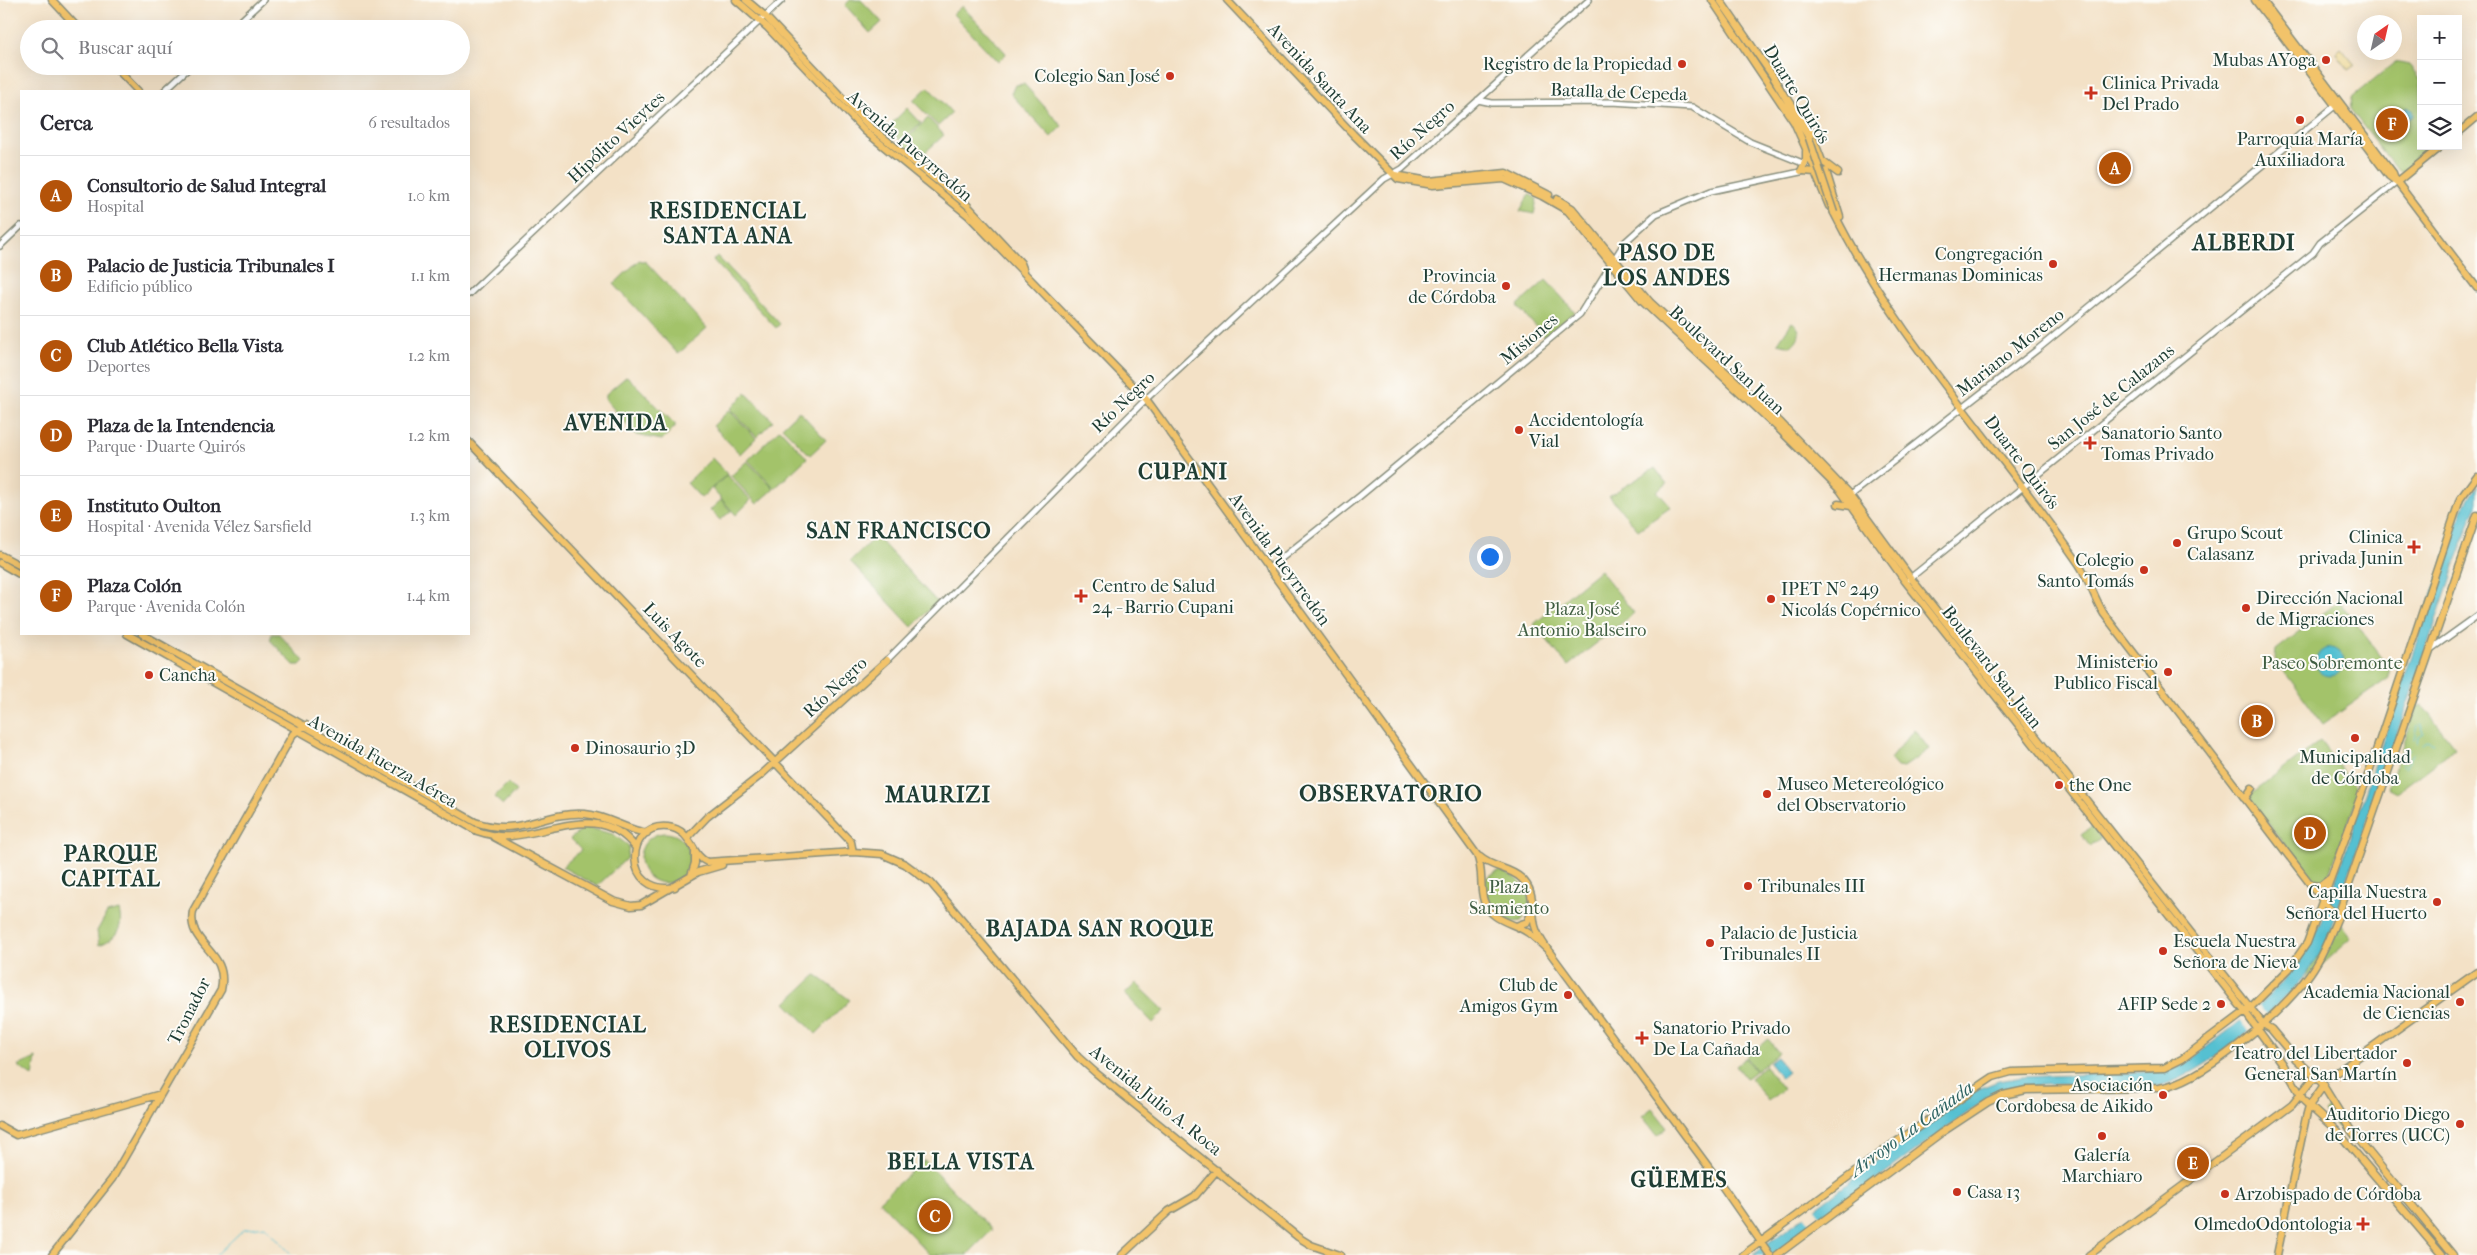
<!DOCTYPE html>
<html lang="es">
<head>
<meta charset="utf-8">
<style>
  body { margin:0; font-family:"IM FELL French Canon",serif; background:#f2f2f3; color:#2b2b33 }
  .controls { position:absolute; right:15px; top:15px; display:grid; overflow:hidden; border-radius:0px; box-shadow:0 5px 20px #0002 }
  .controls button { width:45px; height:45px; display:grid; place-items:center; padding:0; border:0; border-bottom:1px solid #e1e1e2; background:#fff; color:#2b2b33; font:25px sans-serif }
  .compass { position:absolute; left:2357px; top:15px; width:45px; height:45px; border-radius:50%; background:#fff; box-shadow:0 5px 20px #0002; rotate:34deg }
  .you { position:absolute; left:1489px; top:556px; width:18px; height:18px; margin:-12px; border:4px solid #fff; border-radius:50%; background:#1a73e8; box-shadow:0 0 0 8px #1a73e833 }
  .badge { display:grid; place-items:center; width:32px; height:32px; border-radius:50%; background:#b45309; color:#fff; font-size:16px; font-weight:700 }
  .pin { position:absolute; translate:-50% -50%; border:2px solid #fff; box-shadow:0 1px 5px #0006 }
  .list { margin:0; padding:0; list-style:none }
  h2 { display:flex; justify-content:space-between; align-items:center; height:65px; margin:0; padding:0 20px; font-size:21px }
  h2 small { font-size:16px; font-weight:400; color:#7c7c81 }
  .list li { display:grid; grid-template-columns:32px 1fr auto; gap:15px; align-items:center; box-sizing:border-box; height:80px; padding:0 20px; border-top:1px solid #e1e1e2 }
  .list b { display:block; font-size:19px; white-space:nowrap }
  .list p { margin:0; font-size:16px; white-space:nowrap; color:#7c7c81 }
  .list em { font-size:16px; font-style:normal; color:#7c7c81 }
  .icon { flex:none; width:28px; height:28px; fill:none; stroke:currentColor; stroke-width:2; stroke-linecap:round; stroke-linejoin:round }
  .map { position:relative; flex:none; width:2477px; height:1255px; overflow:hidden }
  .search { position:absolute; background:#fff; box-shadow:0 5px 20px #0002; left:20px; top:20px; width:450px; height:55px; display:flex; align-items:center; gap:12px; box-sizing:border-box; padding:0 18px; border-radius:28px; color:#7c7c81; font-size:19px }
  .panel { position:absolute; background:#fff; box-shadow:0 5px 20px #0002; left:20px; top:90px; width:450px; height:545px; border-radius:0px }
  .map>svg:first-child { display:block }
  .green { fill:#a3c36b; stroke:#618050 }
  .sand { fill:#eeda9e; stroke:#868c69 }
  .water { fill:#55c0d1; stroke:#3a7e82 }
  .pier { fill:#f3e1c6 }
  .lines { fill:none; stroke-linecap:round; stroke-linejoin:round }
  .stream { stroke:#55c0d1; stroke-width:1 }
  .minor-casing { stroke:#898f7d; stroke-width:8 }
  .major-casing { stroke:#898f7d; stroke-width:9 }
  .minor { stroke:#fff; stroke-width:5 }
  .major { stroke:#f2c36a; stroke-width:6 }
  .major-bridge-casing { stroke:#898f7d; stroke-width:9; stroke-linecap:butt }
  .major-bridge { stroke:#f2c36a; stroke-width:6 }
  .poi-dot { fill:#c8321e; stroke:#fdfcf7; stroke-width:2 }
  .labels { text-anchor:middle; stroke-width:4; stroke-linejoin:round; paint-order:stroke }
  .poi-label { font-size:18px; fill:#1f3d34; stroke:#fdfcf7; text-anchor:start }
  .street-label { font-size:18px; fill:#1f3d34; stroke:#fdfcf7 }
  .park-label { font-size:18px; fill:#405e42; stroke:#fdfcf7 }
  .water-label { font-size:19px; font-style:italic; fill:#2f6463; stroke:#fdfcf7 }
  .district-label { font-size:22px; font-weight:bold; letter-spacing:1px; fill:#1f3d34; stroke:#fdfcf7 }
</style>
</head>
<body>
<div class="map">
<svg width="2477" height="1255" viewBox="0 0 2477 1255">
  <rect width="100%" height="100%" fill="#fdfcf7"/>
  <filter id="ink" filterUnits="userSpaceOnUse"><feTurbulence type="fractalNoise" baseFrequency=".02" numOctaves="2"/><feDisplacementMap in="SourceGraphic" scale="10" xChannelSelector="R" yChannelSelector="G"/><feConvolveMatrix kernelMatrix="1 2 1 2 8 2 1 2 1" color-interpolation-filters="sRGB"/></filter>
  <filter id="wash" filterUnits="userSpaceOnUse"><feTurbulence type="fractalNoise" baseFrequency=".0096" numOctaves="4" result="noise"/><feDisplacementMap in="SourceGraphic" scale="20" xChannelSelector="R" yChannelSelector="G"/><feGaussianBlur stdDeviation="1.12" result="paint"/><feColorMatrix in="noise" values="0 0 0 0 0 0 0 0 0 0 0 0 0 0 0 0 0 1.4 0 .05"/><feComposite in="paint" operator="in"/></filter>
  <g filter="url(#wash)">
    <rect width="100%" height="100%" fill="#f3e1c6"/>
    <!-- green -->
    <path class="green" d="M850,0H861L882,22L870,33L845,5Z
      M962,6L1005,52L1006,54L998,62L953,14Z
      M2395,62L2409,65L2421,80V146H2435L2403,171H2398L2350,109L2352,97Z
      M1024,84L1062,126L1051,137L1011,94L1015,85Z
      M928,87L952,113L938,126L913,101Z
      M907,108L921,123L901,141L888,127Z
      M928,118L944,135L918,159L902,143Z
      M1529,194L1537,199L1534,214L1520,211Z
      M717,256L780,324L776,328L713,260Z
      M639,260L646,262L707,328L678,354L614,284Z
      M1546,280L1575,312L1546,338L1517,306Z
      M1792,322C1802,329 1801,338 1791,346L1778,343Z
      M627,376L675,424V427L662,440L636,435L606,400V394Z
      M746,393L773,421L757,437L730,409Z
      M729,410L756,438L740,454L713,426Z
      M799,411L826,440L810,455L782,427Z
      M780,429L807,458L775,488L748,460Z
      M712,458L727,474L701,498L687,483Z
      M747,461L774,489L757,504L731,476Z
      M1655,468L1667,484L1657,491L1671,507L1638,530L1609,496Z
      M727,475L751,500L736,515L712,489Z
      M721,500L731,511L720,520L710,510Z
      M876,536L937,602L912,627L850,561Z
      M1600,570L1634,613L1568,666L1534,624Z
      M2339,601L2389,667V678L2323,724L2275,659L2276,650Z
      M272,634H279L304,661L300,665H294L270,640Z
      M2422,705L2455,748L2397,792L2388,787L2417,707Z
      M1914,729L1929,749L1903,768L1897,767L1890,759Z
      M2320,741L2359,793L2329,874L2320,883L2307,874L2248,797Z
      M508,783L516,791L503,805L494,797Z
      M585,827L613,834L629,846L627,858L597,886L562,867L581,850L570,839Z
      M2092,827L2101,838L2090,846L2081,835Z
      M640 858a25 25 0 1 1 50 0a25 25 0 1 1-50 0Z
      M1500,870C1517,877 1532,888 1530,909L1521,921C1500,927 1478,895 1487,877Z
      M119,910C124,928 116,939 99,945L97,931L107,913Z
      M2337,919L2352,938L2305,980Z
      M816,975L850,1000L816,1034L786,1003Z
      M1136,983L1165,1011L1153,1023L1125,994Z
      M1768,1039L1779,1053L1756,1071L1746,1057Z
      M36,1058L33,1077L18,1066Z
      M1745,1058L1755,1071L1746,1078L1736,1065Z
      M1765,1066L1783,1089L1768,1101L1750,1078Z
      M1652,1108L1667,1127L1657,1135L1642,1116Z
      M2330,1108L2353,1141L2351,1143L2324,1113Z
      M924,1160L992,1230L967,1255H930L879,1201Z"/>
    <!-- sand -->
    <path class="sand" d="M2341,48L2355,65L2348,70L2336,53Z"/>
    <!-- water -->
    <path class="water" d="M2407,107L2413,109L2414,115L2399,124L2395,116Z
      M2477,485V506L2471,518L2331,927C2325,942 2319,958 2309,971C2285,1004 2198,1081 2157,1086C2104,1091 2046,1076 1995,1093L1772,1255H1753L1924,1126L1981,1088L1998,1081L2023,1077L2169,1071C2184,1066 2196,1055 2208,1046C2255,1011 2299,975 2322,919L2440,573L2463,509Z
      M2316 662a14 14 0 1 1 28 0a14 14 0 1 1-28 0Z
      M1777,1057L1788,1072L1781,1078L1769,1063Z"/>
    <!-- pier -->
    <path class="pier" d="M2257,1004L2269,1017L2249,1033L2240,1019Z
      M1814,1207L1824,1220L1813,1228L1804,1215Z"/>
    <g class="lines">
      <!-- stream -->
      <path class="stream" d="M2415,739L2418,725
        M2418,742L2419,736L2424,733L2421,724
        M2423,744L2427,741L2434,744
        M2402,766L2403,752L2410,750
        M2405,768L2413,754
        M216,1255L244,1229L265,1226L292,1255"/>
    </g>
  </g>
  <g filter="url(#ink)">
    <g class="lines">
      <defs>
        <path id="minor" d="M232,29L263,0
          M164,91L191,66
          M1478,100L1492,103L1612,102L1692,107L1750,142L1805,164
          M0,246L21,226
          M469,294L782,0
          M1850,495L2038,349L2336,105
          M1268,569L1360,496L1580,314L1625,242L1656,214L1711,191L1805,171
          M1909,579L2313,253L2320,243L2397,182
          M2431,649L2477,616
          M887,660L1146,399L1384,179L1402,169L1589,0"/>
        <path id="major" d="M52,0L79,29
          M736,0L767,27L865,131L969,216L1146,399L1477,855C1484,872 1479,886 1484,901C1491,921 1512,922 1527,932C1535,937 1541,944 1548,950
          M746,0L765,16L869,126L967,205L1021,263L1024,271
          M1227,0L1353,134L1398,179L1433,185L1504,179L1542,196L1568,211L1642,301L1777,427L1840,490L1905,581L2245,1012L2283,1064L2304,1101L2337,1131L2442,1255
          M1712,0L1794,122L1815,169L1820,165L1819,155
          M1720,0L1772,75L1809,138
          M2255,0L2389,176L2397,182L2477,288
          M2262,0L2393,173L2396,181
          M114,66L138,91
          M1788,99L1810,130L1822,161L1838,173
          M2458,133L2477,117
          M1801,171L1806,160V151
          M1803,171L1815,172L1829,206
          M1826,171L1840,217
          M1395,175L1429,181L1506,173L1549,195
          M2397,182L2441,146
          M1557,199L1572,208L1650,302L1781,423L1850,495L1910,577L2263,1024L2271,1029L2296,1059L2321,1082L2350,1129L2453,1255
          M1834,213C1897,340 1999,447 2079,564C2089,579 2094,598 2104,614L2337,919
          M469,442L851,842L853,852
          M1838,504L1851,506
          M0,555L21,566
          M0,563L21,575
          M127,634L477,831C489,835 499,837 511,836C555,832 602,803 636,848
          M142,634L475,822C520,838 543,811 585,814C608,816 625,830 647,833
          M2245,799L2252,788
          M494,837L613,901L631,906L641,905L698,872L722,865
          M688,837L707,817L761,775L887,660
          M1480,857C1492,868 1509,867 1521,878C1536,891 1531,909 1535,926C1537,935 1543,943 1548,950L1713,1173L1770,1255
          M691,876L695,863V853
          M2311,885L2320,886L2329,879
          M675,887C623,897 623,822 668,827C693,830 690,855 707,862L853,852L882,854L905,864L931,883L1078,1057L1096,1073L1298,1237L1311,1245L1340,1255
          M1516,926L1527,922L1532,912
          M0,1126L16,1135L161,1094
          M52,1255L112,1179L221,990C230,950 186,946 193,911L293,734L306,725
          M1122,1255L1169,1211L1195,1196L1217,1170
          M1743,1255L1890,1146L1993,1077L2011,1072L2164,1068L2182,1059L2250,1008L2289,969L2307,943L2364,787L2460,499L2477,476
          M1777,1255L1941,1133L1988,1102L2003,1095L2026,1090L2159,1088C2202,1082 2279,1015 2305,980C2320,962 2328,940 2337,919L2477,515
          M2089,1255L2280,1114L2292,1105L2312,1080L2333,1075L2477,972
          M2277,1255L2306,1117L2309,1106L2324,1085"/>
      </defs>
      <!-- minor casing -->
      <use href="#minor" class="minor-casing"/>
      <!-- major casing -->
      <use href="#major" class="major-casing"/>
      <!-- minor -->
      <use href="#minor" class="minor"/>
      <!-- major -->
      <use href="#major" class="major"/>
      <defs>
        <path id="major-bridge" d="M1809,138L1834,213"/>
      </defs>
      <!-- major-bridge casing -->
      <use href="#major-bridge" class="major-bridge-casing"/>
      <!-- major-bridge -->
      <use href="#major-bridge" class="major-bridge"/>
    </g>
  </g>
  <!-- markers -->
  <g class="poi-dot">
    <circle cx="2326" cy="60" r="5"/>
    <circle cx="1682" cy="64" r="5"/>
    <circle cx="1170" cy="76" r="5"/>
    <path d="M2088.5 85.5h5v5h5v5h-5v5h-5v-5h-5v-5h5z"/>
    <circle cx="2300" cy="120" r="5"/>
    <circle cx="2053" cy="264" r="5"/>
    <circle cx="1506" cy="286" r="5"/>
    <circle cx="1519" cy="430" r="5"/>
    <path d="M2087.5 435.5h5v5h5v5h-5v5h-5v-5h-5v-5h5z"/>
    <circle cx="2177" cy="543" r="5"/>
    <path d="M2411.5 539.5h5v5h5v5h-5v5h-5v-5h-5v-5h5z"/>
    <circle cx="2144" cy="570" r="5"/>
    <path d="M1078.5 588.5h5v5h5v5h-5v5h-5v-5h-5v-5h5z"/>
    <circle cx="1771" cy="599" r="5"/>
    <circle cx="2246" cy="608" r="5"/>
    <circle cx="2168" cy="672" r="5"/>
    <circle cx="149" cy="675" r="5"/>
    <circle cx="2355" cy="738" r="5"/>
    <circle cx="575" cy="748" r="5"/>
    <circle cx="2059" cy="785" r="5"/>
    <circle cx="1767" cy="794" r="5"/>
    <circle cx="1748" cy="886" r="5"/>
    <circle cx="2437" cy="902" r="5"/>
    <circle cx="1710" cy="943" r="5"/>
    <circle cx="2163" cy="951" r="5"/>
    <circle cx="1568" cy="995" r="5"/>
    <circle cx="2460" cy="1002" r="5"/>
    <circle cx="2221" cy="1004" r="5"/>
    <path d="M1639.5 1030.5h5v5h5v5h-5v5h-5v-5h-5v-5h5z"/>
    <circle cx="2407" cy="1063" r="5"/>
    <circle cx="2163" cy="1095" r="5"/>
    <circle cx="2460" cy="1124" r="5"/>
    <circle cx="2102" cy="1136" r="5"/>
    <circle cx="1957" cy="1192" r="5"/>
    <circle cx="2225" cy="1194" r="5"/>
    <path d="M2360.5 1216.5h5v5h5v5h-5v5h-5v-5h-5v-5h5z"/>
  </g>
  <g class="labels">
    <!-- poi labels -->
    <g class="poi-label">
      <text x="2316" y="66" text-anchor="end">Mubas AYoga</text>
      <text x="1672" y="70" text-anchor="end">Registro de la Propiedad</text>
      <text x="1160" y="82" text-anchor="end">Colegio San José</text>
      <text x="2102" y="89">Clinica Privada<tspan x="2102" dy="21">Del Prado</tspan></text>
      <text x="2300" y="145" text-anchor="middle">Parroquia María<tspan x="2300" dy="21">Auxiliadora</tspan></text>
      <text x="2043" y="260" text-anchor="end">Congregación<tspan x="2043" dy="21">Hermanas Dominicas</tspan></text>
      <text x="1496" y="282" text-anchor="end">Provincia<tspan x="1496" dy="21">de Córdoba</tspan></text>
      <text x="1529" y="426">Accidentología<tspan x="1529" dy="21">Vial</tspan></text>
      <text x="2101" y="439">Sanatorio Santo<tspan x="2101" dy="21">Tomas Privado</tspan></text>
      <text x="2187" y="539">Grupo Scout<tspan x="2187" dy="21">Calasanz</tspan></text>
      <text x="2403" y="543" text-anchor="end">Clinica<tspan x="2403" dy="21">privada Junin</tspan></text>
      <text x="2134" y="566" text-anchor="end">Colegio<tspan x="2134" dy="21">Santo Tomás</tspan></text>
      <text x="1092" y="592">Centro de Salud<tspan x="1092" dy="21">24 - Barrio Cupani</tspan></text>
      <text x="1781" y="595">IPET N° 249<tspan x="1781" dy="21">Nicolás Copérnico</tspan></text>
      <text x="2256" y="604">Dirección Nacional<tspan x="2256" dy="21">de Migraciones</tspan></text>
      <text x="2158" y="668" text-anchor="end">Ministerio<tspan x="2158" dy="21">Publico Fiscal</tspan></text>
      <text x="159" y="681">Cancha</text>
      <text x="585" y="754">Dinosaurio 3D</text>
      <text x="2355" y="763" text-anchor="middle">Municipalidad<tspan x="2355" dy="21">de Córdoba</tspan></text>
      <text x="1777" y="790">Museo Metereológico<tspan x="1777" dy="21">del Observatorio</tspan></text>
      <text x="2069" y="791">the One</text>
      <text x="1758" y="892">Tribunales III</text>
      <text x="2427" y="898" text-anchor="end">Capilla Nuestra<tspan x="2427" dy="21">Señora del Huerto</tspan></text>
      <text x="1720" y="939">Palacio de Justicia<tspan x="1720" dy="21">Tribunales II</tspan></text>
      <text x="2173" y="947">Escuela Nuestra<tspan x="2173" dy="21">Señora de Nieva</tspan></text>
      <text x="1558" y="991" text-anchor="end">Club de<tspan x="1558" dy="21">Amigos Gym</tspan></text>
      <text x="2450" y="998" text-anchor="end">Academia Nacional<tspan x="2450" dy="21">de Ciencias</tspan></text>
      <text x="2211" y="1010" text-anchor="end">AFIP Sede 2</text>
      <text x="1653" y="1034">Sanatorio Privado<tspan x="1653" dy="21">De La Cañada</tspan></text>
      <text x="2397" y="1059" text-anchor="end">Teatro del Libertador<tspan x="2397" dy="21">General San Martín</tspan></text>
      <text x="2153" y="1091" text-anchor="end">Asociación<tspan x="2153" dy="21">Cordobesa de Aikido</tspan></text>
      <text x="2450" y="1120" text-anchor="end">Auditorio Diego<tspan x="2450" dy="21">de Torres (UCC)</tspan></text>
      <text x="2102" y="1161" text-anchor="middle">Galería<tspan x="2102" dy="21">Marchiaro</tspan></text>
      <text x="1967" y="1198">Casa 13</text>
      <text x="2235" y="1200">Arzobispado de Córdoba</text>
      <text x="2352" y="1230" text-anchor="end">OlmedoOdontologia</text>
    </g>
    <!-- street labels -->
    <g class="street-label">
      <text transform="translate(1320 78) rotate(47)" y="6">Avenida Santa Ana</text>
      <text transform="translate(1619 92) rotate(2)" y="6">Batalla de Cepeda</text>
      <text transform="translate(1797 94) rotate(59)" y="6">Duarte Quirós</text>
      <text transform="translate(1422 130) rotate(-42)" y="6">Río Negro</text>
      <text transform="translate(616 137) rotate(-43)" y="6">Hipólito Vieytes</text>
      <text transform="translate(910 146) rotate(41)" y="6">Avenida Pueyrredón</text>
      <text transform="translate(1529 339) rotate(-40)" y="6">Misiones</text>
      <text transform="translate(2010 352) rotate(-38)" y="6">Mariano Moreno</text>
      <text transform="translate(1727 360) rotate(43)" y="6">Boulevard San Juan</text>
      <text transform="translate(2111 397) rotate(-39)" y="6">San José de Calazans</text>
      <text transform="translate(1123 402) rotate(-44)" y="6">Río Negro</text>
      <text transform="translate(2022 462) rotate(53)" y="6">Duarte Quirós</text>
      <text transform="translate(1280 559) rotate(54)" y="6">Avenida Pueyrredón</text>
      <text transform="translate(675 635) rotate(46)" y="6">Luis Agote</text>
      <text transform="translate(1992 667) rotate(52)" y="6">Boulevard San Juan</text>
      <text transform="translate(835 687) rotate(-43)" y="6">Río Negro</text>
      <text transform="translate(383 761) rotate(30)" y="6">Avenida Fuerza Aérea</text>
      <text transform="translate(189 1011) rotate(-63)" y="6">Tronador</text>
      <text transform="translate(1156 1100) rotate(39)" y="6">Avenida Julio A. Roca</text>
    </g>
    <!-- park labels -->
    <g class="park-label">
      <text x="1582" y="615">Plaza José<tspan x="1582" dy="21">Antonio Balseiro</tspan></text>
      <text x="2332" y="669">Paseo Sobremonte</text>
      <text x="1509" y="893">Plaza<tspan x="1509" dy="21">Sarmiento</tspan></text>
    </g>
    <!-- water labels -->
    <g class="water-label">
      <text transform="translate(1911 1128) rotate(-36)" y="7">Arroyo La Cañada</text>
    </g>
    <!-- district labels -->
    <g class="district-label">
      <text x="728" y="218">RESIDENCIAL<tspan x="728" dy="25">SANTA ANA</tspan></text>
      <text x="2244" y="250">ALBERDI</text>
      <text x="1667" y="260">PASO DE<tspan x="1667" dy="25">LOS ANDES</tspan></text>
      <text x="616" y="430">AVENIDA</text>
      <text x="1183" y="479">CUPANI</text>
      <text x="899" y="538">SAN FRANCISCO</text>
      <text x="1391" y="801">OBSERVATORIO</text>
      <text x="938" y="802">MAURIZI</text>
      <text x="111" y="861">PARQUE<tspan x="111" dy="25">CAPITAL</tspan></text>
      <text x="1100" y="936">BAJADA SAN ROQUE</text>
      <text x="568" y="1032">RESIDENCIAL<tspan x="568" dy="25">OLIVOS</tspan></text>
      <text x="961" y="1169">BELLA VISTA</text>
      <text x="1679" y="1187">GÜEMES</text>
    </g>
  </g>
</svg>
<div class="controls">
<button>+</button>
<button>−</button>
<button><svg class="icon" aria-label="layers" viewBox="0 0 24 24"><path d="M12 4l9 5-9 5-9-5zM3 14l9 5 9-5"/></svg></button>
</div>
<svg class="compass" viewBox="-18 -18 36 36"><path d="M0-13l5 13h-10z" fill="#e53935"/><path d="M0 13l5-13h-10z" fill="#7c7c81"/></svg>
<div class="you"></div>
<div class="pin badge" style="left:2115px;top:168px">A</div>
<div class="pin badge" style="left:2257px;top:721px">B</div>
<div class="pin badge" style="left:935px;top:1216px">C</div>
<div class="pin badge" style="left:2310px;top:833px">D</div>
<div class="pin badge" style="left:2193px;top:1163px">E</div>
<div class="pin badge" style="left:2392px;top:124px">F</div>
<div class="search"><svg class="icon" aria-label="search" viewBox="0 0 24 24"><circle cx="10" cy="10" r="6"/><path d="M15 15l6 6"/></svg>Buscar aquí</div>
<section class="panel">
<h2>Cerca<small>6 resultados</small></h2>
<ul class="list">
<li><span class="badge">A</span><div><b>Consultorio de Salud Integral</b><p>Hospital</p></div><em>1.0 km</em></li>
<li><span class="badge">B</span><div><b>Palacio de Justicia Tribunales I</b><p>Edificio público</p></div><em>1.1 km</em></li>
<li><span class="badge">C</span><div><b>Club Atlético Bella Vista</b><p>Deportes</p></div><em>1.2 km</em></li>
<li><span class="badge">D</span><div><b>Plaza de la Intendencia</b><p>Parque · Duarte Quirós</p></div><em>1.2 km</em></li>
<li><span class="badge">E</span><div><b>Instituto Oulton</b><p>Hospital · Avenida Vélez Sarsfield</p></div><em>1.3 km</em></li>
<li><span class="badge">F</span><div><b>Plaza Colón</b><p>Parque · Avenida Colón</p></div><em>1.4 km</em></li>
</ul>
</section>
</div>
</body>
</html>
